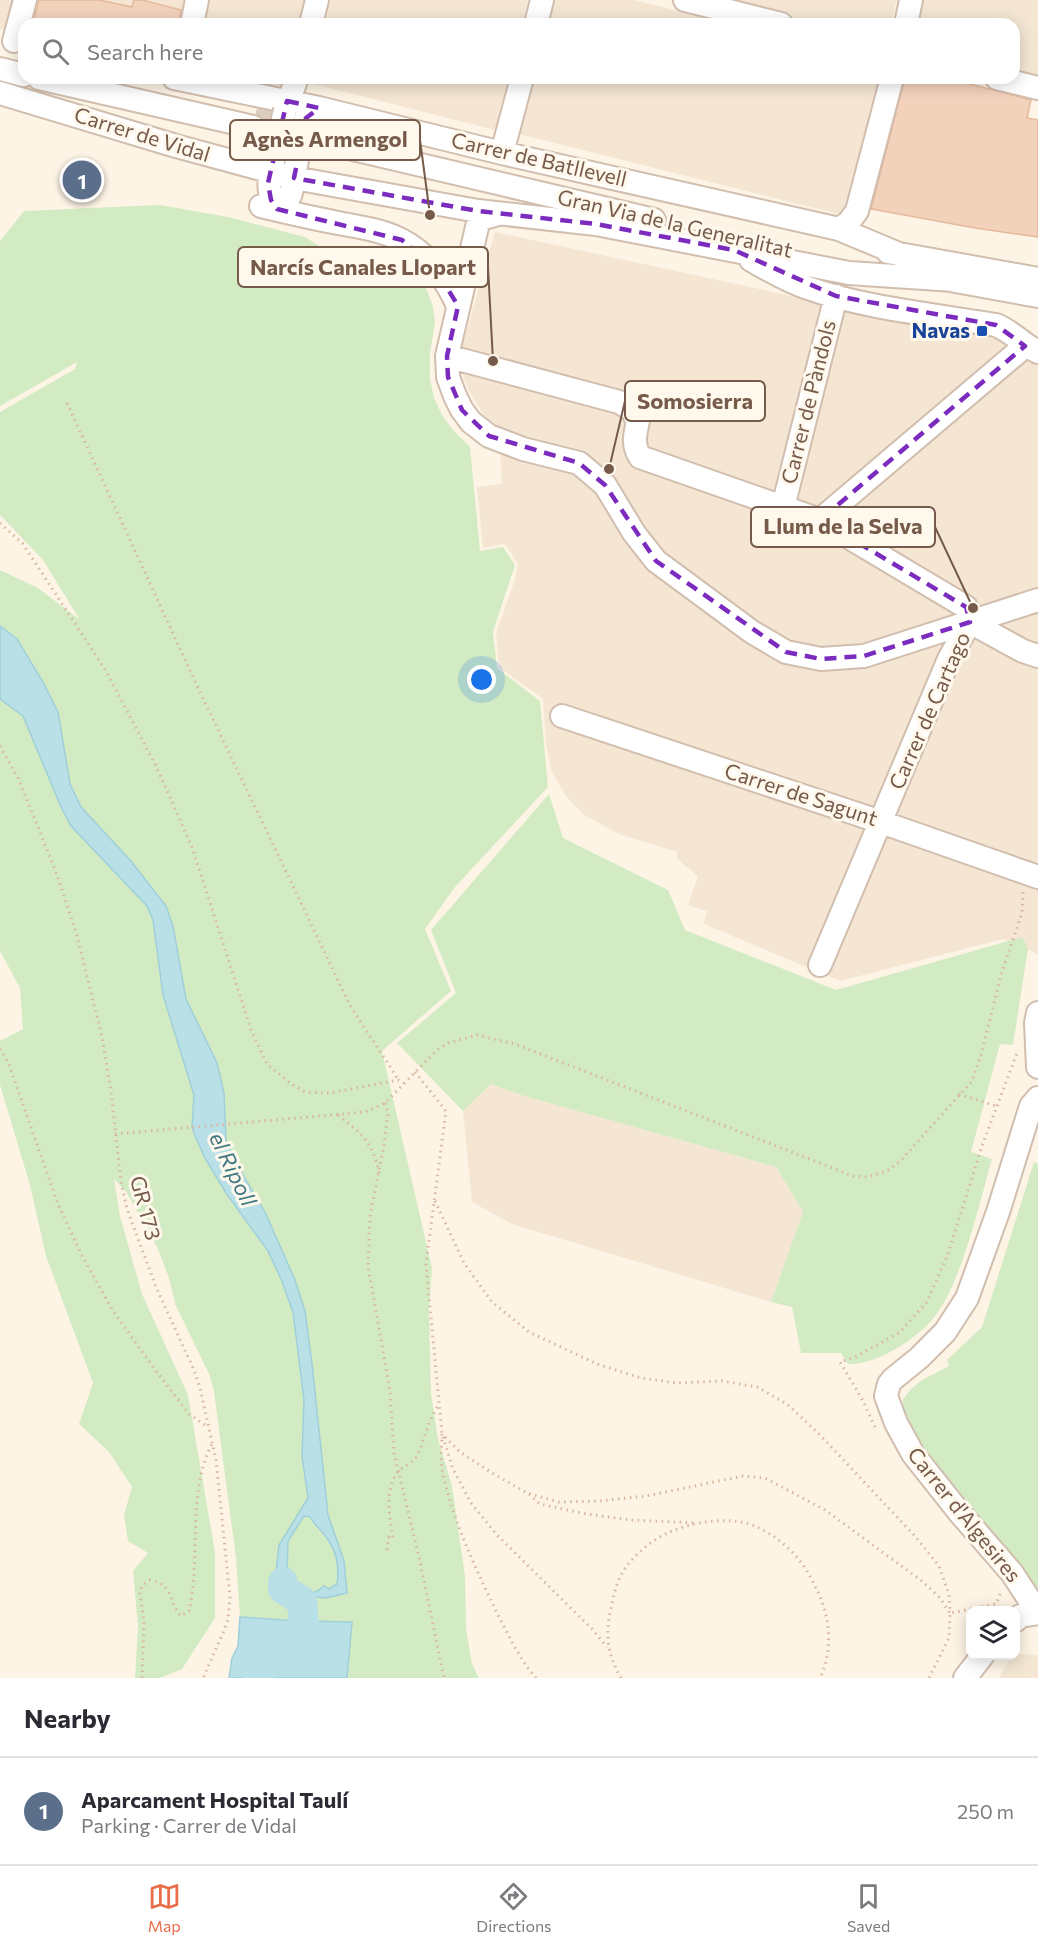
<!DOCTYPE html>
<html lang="en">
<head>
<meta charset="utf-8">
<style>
  body { margin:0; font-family:Commissioner,sans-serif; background:#f2f2f3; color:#2b2b33 }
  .controls { position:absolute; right:18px; bottom:18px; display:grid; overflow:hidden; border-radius:12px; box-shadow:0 3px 15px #0003 }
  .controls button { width:54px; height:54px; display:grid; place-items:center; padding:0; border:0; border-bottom:2px solid #e1e1e2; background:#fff; color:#2b2b33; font:30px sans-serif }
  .you { position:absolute; left:482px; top:680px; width:21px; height:21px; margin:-15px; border:4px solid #fff; border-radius:50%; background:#1a73e8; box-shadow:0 0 0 9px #1a73e833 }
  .badge { display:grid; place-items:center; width:39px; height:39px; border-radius:50%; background:#e86d48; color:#fff; font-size:20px; font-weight:700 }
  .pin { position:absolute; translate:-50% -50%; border:3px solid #fff; box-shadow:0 2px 6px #0006 }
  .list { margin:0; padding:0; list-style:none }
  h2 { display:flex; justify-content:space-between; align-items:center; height:78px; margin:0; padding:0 24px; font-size:26px }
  h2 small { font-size:20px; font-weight:400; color:#7c7c81 }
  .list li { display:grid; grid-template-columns:39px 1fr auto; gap:18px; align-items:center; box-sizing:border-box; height:108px; padding:0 24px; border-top:2px solid #e1e1e2 }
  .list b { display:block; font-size:22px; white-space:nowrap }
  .list p { margin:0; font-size:20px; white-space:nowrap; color:#7c7c81 }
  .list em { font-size:20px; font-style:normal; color:#7c7c81 }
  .icon { flex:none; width:33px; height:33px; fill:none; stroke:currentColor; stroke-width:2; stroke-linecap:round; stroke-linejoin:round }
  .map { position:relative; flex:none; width:1038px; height:1678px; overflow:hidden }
  .search { position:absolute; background:#fff; box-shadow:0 3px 15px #0003; left:18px; right:18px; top:18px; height:66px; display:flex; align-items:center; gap:15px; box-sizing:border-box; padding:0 21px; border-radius:18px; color:#7c7c81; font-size:22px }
  .sheet { height:186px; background:#fff }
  nav { display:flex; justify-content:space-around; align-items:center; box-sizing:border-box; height:84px; border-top:2px solid #e1e1e2; background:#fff; font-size:16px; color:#7c7c81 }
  nav a { display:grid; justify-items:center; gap:3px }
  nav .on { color:#e86d48 }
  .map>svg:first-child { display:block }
  .residential { fill:#f4e6d3 }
  .green { fill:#d3ebc3 }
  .water { fill:#b9e0e7; stroke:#9fcfd9; stroke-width:1.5; fill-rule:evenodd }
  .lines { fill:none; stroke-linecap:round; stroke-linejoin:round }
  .river { stroke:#b9e0e7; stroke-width:30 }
  .building { fill:#f3d2bc; stroke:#e6b99c; stroke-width:1.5 }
  .minor-tunnel { stroke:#dbcebe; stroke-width:22; stroke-dasharray:22 11; stroke-linecap:butt }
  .minor-casing { stroke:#d1beae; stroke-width:26 }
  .path { stroke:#d8b69f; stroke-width:3; stroke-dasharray:1.5 4.5; stroke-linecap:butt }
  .minor { stroke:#fff; stroke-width:22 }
  .minor-bridge-casing { stroke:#d1beae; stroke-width:26; stroke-linecap:butt }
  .minor-bridge { stroke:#fff; stroke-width:22 }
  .marked { fill:none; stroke:#7b2cbf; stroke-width:4.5; stroke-dasharray:12 8; stroke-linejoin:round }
  .transit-dot { fill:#1a4fb4; stroke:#fff8ec; stroke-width:2 }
  .labels { text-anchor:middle; stroke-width:6; stroke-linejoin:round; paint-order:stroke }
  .street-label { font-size:21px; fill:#765a4a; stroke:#fff8ec }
  .transit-label { font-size:21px; font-weight:bold; fill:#164399; stroke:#fff8ec; text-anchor:end }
  .water-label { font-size:22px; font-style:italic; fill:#3f7783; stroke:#fff8ec }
  .leader { fill:none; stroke:#765a4a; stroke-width:2 }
  .callout-dot { fill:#765a4a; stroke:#fff8ec; stroke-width:2 }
  .callout { fill:#fff8ec; stroke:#765a4a; stroke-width:2 }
  .callout-label { font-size:22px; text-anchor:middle; font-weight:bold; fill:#765a4a }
</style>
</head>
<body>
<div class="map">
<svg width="1038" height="1678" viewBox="0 0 1038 1678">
  <rect width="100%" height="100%" fill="#fdf4e5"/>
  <!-- residential -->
  <path class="residential" d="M0,0H307L300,24H24V35L0,29Z
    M331,0H528L522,24H325Z
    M554,0H634L730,24H548Z
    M722,0H897L890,24H815Z
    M924,0H1038V80L1014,73V24H918Z
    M220,78H285L283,88Z
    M311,78H508L495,130L310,83Z
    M534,78H881L846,216L519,134Z
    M495,232L847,308L1038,340V954L1003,939L840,981L704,924L707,911L688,905L698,876L677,859V852L619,834L584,815L566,796L552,772L546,744L543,699L499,667L496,633L514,582L518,564L505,544L483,548L477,487L502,484L499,427L484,415L469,391L464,379L460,354Z
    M491,1084L524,1096L776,1167L803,1212L771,1302L512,1224L472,1202L463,1111Z
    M1016,1654L1038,1655V1678H999L1011,1656H1016Z"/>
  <!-- green -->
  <path class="green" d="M160,205L228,217L305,237L356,269L423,280L433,307L435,322L430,353V379L434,398L442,415L453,430L470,447L480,551L503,547L515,565L493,632L497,668L540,701L548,787L455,887L425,929L451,991L382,1051L432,1268L429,1308L431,1393L438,1439L452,1486L465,1576L466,1629L472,1664L479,1678H341L305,1621L240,1617L236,1558L214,1392L210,1376L176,1306L169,1278L158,1249L127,1193L114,1179L120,1216L142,1294L188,1395L215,1552V1618L182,1669L160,1678H135L138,1626L133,1571L148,1553L128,1541L124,1515L132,1487L109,1452L79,1424L93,1383L46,1256L30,1185L0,1085V1041L23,1029L20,988L0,951V570L38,588L80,620L43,560L0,515V412L75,369L77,362L0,406V241L24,211Z
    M549,794L563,838L668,890L685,930L836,990L1022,937L1028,948L1013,1045L1000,1044L971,1152L992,1159C980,1201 960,1290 931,1321C922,1331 910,1340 899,1347C882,1357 867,1364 848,1364L841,1353H801L792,1307L771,1302L803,1212L776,1167L524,1096L491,1084L463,1111L397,1043L456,993L431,930Z
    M1034,1162L1038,1164V1591L930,1460L903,1409V1399L911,1389L922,1380L949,1366L947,1360L982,1327Z"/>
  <!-- water -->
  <path class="water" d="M0,626L17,639L43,682L58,712L70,784L81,807L130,860L166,906L173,926L186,999L217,1063L224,1093L226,1140L237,1165L265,1212L295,1280L305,1311L312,1364L328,1515L344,1561L347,1593L326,1598L316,1597L309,1601L302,1612L305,1621L352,1622L347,1678H229L232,1658L238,1646L240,1617L299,1621L292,1596H282L274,1590L279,1545L308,1498L302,1456L304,1400L293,1312L281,1279L268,1251L226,1193L206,1160L195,1136L192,1127L194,1095L163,995L153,920L147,906L71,826L61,807L23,716L0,699ZM304,1516L310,1517C314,1524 318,1527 323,1533C336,1549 340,1564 337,1584L329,1589L324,1586C310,1598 299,1598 285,1587L287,1576L288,1541Z"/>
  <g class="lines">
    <!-- river -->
    <path class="river" d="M258,1678L263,1666L305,1635L302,1601L283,1589V1582"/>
  </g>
  <!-- building -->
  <path class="building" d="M39,0H99L132,7L134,0H142L181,10L179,24H33Z
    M905,78H947L1031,100L1027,118L1038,120V237L975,228L871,209Z"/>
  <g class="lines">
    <!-- minor-tunnel -->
    <path class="minor-tunnel" d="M256,112L318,127"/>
    <defs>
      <path id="minor" d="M685,0L781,24
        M192,24L197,0
        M311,24L317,0
        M536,24L542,0
        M906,24L911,0
        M14,41L25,0
        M0,69L24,75
        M39,78L253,127
        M174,78L319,108L502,153L839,229L901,255
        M997,78L1038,88
        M0,93L176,146L294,178L478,211L596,224L849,273L954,280
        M285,110L297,78
        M315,140L654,220
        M502,153L522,78
        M273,161C269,180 266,193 277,209C294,202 293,181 296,165
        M261,206C286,212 312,218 338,223C359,227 382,230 401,240C427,253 447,280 458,306
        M498,214L481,219L477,227L447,356L448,377L455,396L462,410L471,422L489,436L523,449L579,463L605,485L634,533L656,561L752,632L786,652L821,659L864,656L1038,600
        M839,229L848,223L857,211L892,78
        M888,252L1038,279
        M751,260C769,270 786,280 805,287C863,308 935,315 996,325C1013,332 1022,344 1038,352
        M939,278L1038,296
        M447,356L619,402L631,409L638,421C635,435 632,444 640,457L820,520L966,607L970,622
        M783,507L836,296
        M820,520L1025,346
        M970,622L1023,651L1038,656
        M562,716L881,822L1038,877
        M820,965L949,659L970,622
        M1038,1013L1036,1023L1038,1067
        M1038,1098L1031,1106L998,1212L967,1298L945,1332L919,1358L893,1379L889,1384L886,1396L896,1423L913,1454L959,1512L1012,1573L1029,1599L1038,1609
        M1016,1620L1020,1616L1038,1613
        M965,1678L982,1656"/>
    </defs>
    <!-- minor casing -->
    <use href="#minor" class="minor-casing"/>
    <!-- path -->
    <path class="path" d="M67,403L199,690L348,1001C363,1028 382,1052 398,1080
      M0,523L23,544L106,671L156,766L192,847L251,1030L267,1064L290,1083L305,1092L330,1093L398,1080L404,1083
      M0,746L18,778L38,827L57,875L76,932L102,1037L111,1091L121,1182L127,1209L156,1287L194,1370L200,1388L216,1460L230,1597L228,1620L223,1633L203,1678
      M0,1049L8,1062L58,1204L82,1256L113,1311L156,1371L189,1414L208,1427
      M415,1072L446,1111L426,1264L442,1434L453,1469L471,1503L497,1535L592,1629L607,1647
      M959,1094L996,1106
      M385,1103L388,1112L384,1145L370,1216L368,1266L390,1391L394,1453L419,1557L444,1678
      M338,1115C362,1134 373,1142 379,1173
      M115,1134L365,1112L385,1103L437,1050L448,1043L477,1035L515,1044L853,1176L867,1177L881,1173L890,1169L902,1159L972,1081L981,1055L1001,975L1022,913L1023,892
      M435,1201L464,1263L492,1302L529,1332L597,1364L641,1378L677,1383L722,1381L757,1387L787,1404L820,1435L914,1535L939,1566L949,1594L950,1611
      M875,1427L862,1399L840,1362L855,1357L899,1333L927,1302L948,1254L982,1146L1017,1053
      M529,1494L540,1504L586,1514L631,1520L697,1523
      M387,1550L389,1537L393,1538C390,1517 384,1492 397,1473C403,1466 414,1463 418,1454C425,1438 428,1421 438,1406
      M142,1678L144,1622L140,1594L142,1585L150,1580C175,1585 168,1603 181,1616L189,1611C201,1560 187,1490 212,1444
      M536,1678C521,1661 511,1640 500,1619C477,1572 453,1522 442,1470C440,1459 442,1445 442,1434L460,1452L492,1473L527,1493L559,1502L600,1501L646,1496L743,1476L765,1478L825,1510L922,1581L940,1598L950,1613
      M621,1678C607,1654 605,1635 611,1608C614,1592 619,1574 630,1562C640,1550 655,1538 670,1532C695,1521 734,1515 759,1528C785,1541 803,1560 815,1586C830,1614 834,1648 820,1678
      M929,1678L949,1638L950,1613L996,1604L1000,1594V1591"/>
    <!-- minor -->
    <use href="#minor" class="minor"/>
    <defs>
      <path id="minor-bridge" d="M273,161L285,110
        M296,165L306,118"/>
    </defs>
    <!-- minor-bridge casing -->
    <use href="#minor-bridge" class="minor-bridge-casing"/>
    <!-- minor-bridge -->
    <use href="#minor-bridge" class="minor-bridge"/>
  </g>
  <!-- marked area -->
  <path class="marked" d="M287,101L319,108L306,118L294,178L478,211L596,224L734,250L836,296L996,325L1025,346L820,520L966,607L970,622L864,656L821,659L786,652L656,561L605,485L579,463L489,436L462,410L448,377L447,356L458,306L437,271L402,240L277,209L271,200L268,183Z"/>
  <!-- markers -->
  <rect class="transit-dot" x="976" y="325" width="12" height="12" rx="3"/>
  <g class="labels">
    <!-- street labels -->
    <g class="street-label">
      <text transform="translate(142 135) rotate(17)" y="7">Carrer de Vidal</text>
      <text transform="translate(539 160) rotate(13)" y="7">Carrer de Batllevell</text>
      <text transform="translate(675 224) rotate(13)" y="7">Gran Via de la Generalitat</text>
      <text transform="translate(809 402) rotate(-76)" y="7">Carrer de Pàndols</text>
      <text transform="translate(930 711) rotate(-66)" y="7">Carrer de Cartago</text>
      <text transform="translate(801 795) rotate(18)" y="7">Carrer de Sagunt</text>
      <text transform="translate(145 1208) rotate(75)" y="7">GR 173</text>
      <text transform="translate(964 1515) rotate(51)" y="7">Carrer d'Algesires</text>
    </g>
    <!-- transit labels -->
    <g class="transit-label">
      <text x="970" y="338">Navas</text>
    </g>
    <!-- water labels -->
    <g class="water-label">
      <text transform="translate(233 1169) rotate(64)" y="8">el Ripoll</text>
    </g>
  </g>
  <!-- callouts -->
  <path class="leader" d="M430 215L420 140M493 361L488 267M609 469L625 401M973 608L935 527"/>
  <g class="callout-dot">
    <circle cx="430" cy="215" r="6"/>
    <circle cx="493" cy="361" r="6"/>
    <circle cx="609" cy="469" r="6"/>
    <circle cx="973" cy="608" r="6"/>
  </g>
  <g class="callout">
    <rect x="230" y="120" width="190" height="40" rx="6"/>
    <rect x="238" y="247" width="250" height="40" rx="6"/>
    <rect x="625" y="381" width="140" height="40" rx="6"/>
    <rect x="751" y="507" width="184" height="40" rx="6"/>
  </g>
  <g class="callout-label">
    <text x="325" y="147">Agnès Armengol</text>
    <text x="363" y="275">Narcís Canales Llopart</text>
    <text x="695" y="409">Somosierra</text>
    <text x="843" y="534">Llum de la Selva</text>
  </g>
</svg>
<div class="controls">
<button><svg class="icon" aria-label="layers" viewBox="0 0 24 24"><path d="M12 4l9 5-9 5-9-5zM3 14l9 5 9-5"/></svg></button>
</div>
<div class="you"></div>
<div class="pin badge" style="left:82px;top:180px;background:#5c6f8a">1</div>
<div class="search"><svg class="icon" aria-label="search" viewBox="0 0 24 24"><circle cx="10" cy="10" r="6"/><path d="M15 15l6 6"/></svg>Search here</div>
</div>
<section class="sheet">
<h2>Nearby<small></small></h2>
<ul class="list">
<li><span class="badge" style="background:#5c6f8a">1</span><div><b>Aparcament Hospital Taulí</b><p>Parking · Carrer de Vidal</p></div><em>250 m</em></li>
</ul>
</section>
<nav>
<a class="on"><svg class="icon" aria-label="map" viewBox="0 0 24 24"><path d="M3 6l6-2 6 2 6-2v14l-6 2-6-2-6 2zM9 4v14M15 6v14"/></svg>Map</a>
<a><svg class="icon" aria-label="directions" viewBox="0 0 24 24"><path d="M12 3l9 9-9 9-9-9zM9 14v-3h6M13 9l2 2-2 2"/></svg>Directions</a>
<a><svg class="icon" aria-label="saved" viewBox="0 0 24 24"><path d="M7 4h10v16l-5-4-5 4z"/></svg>Saved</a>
</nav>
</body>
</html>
